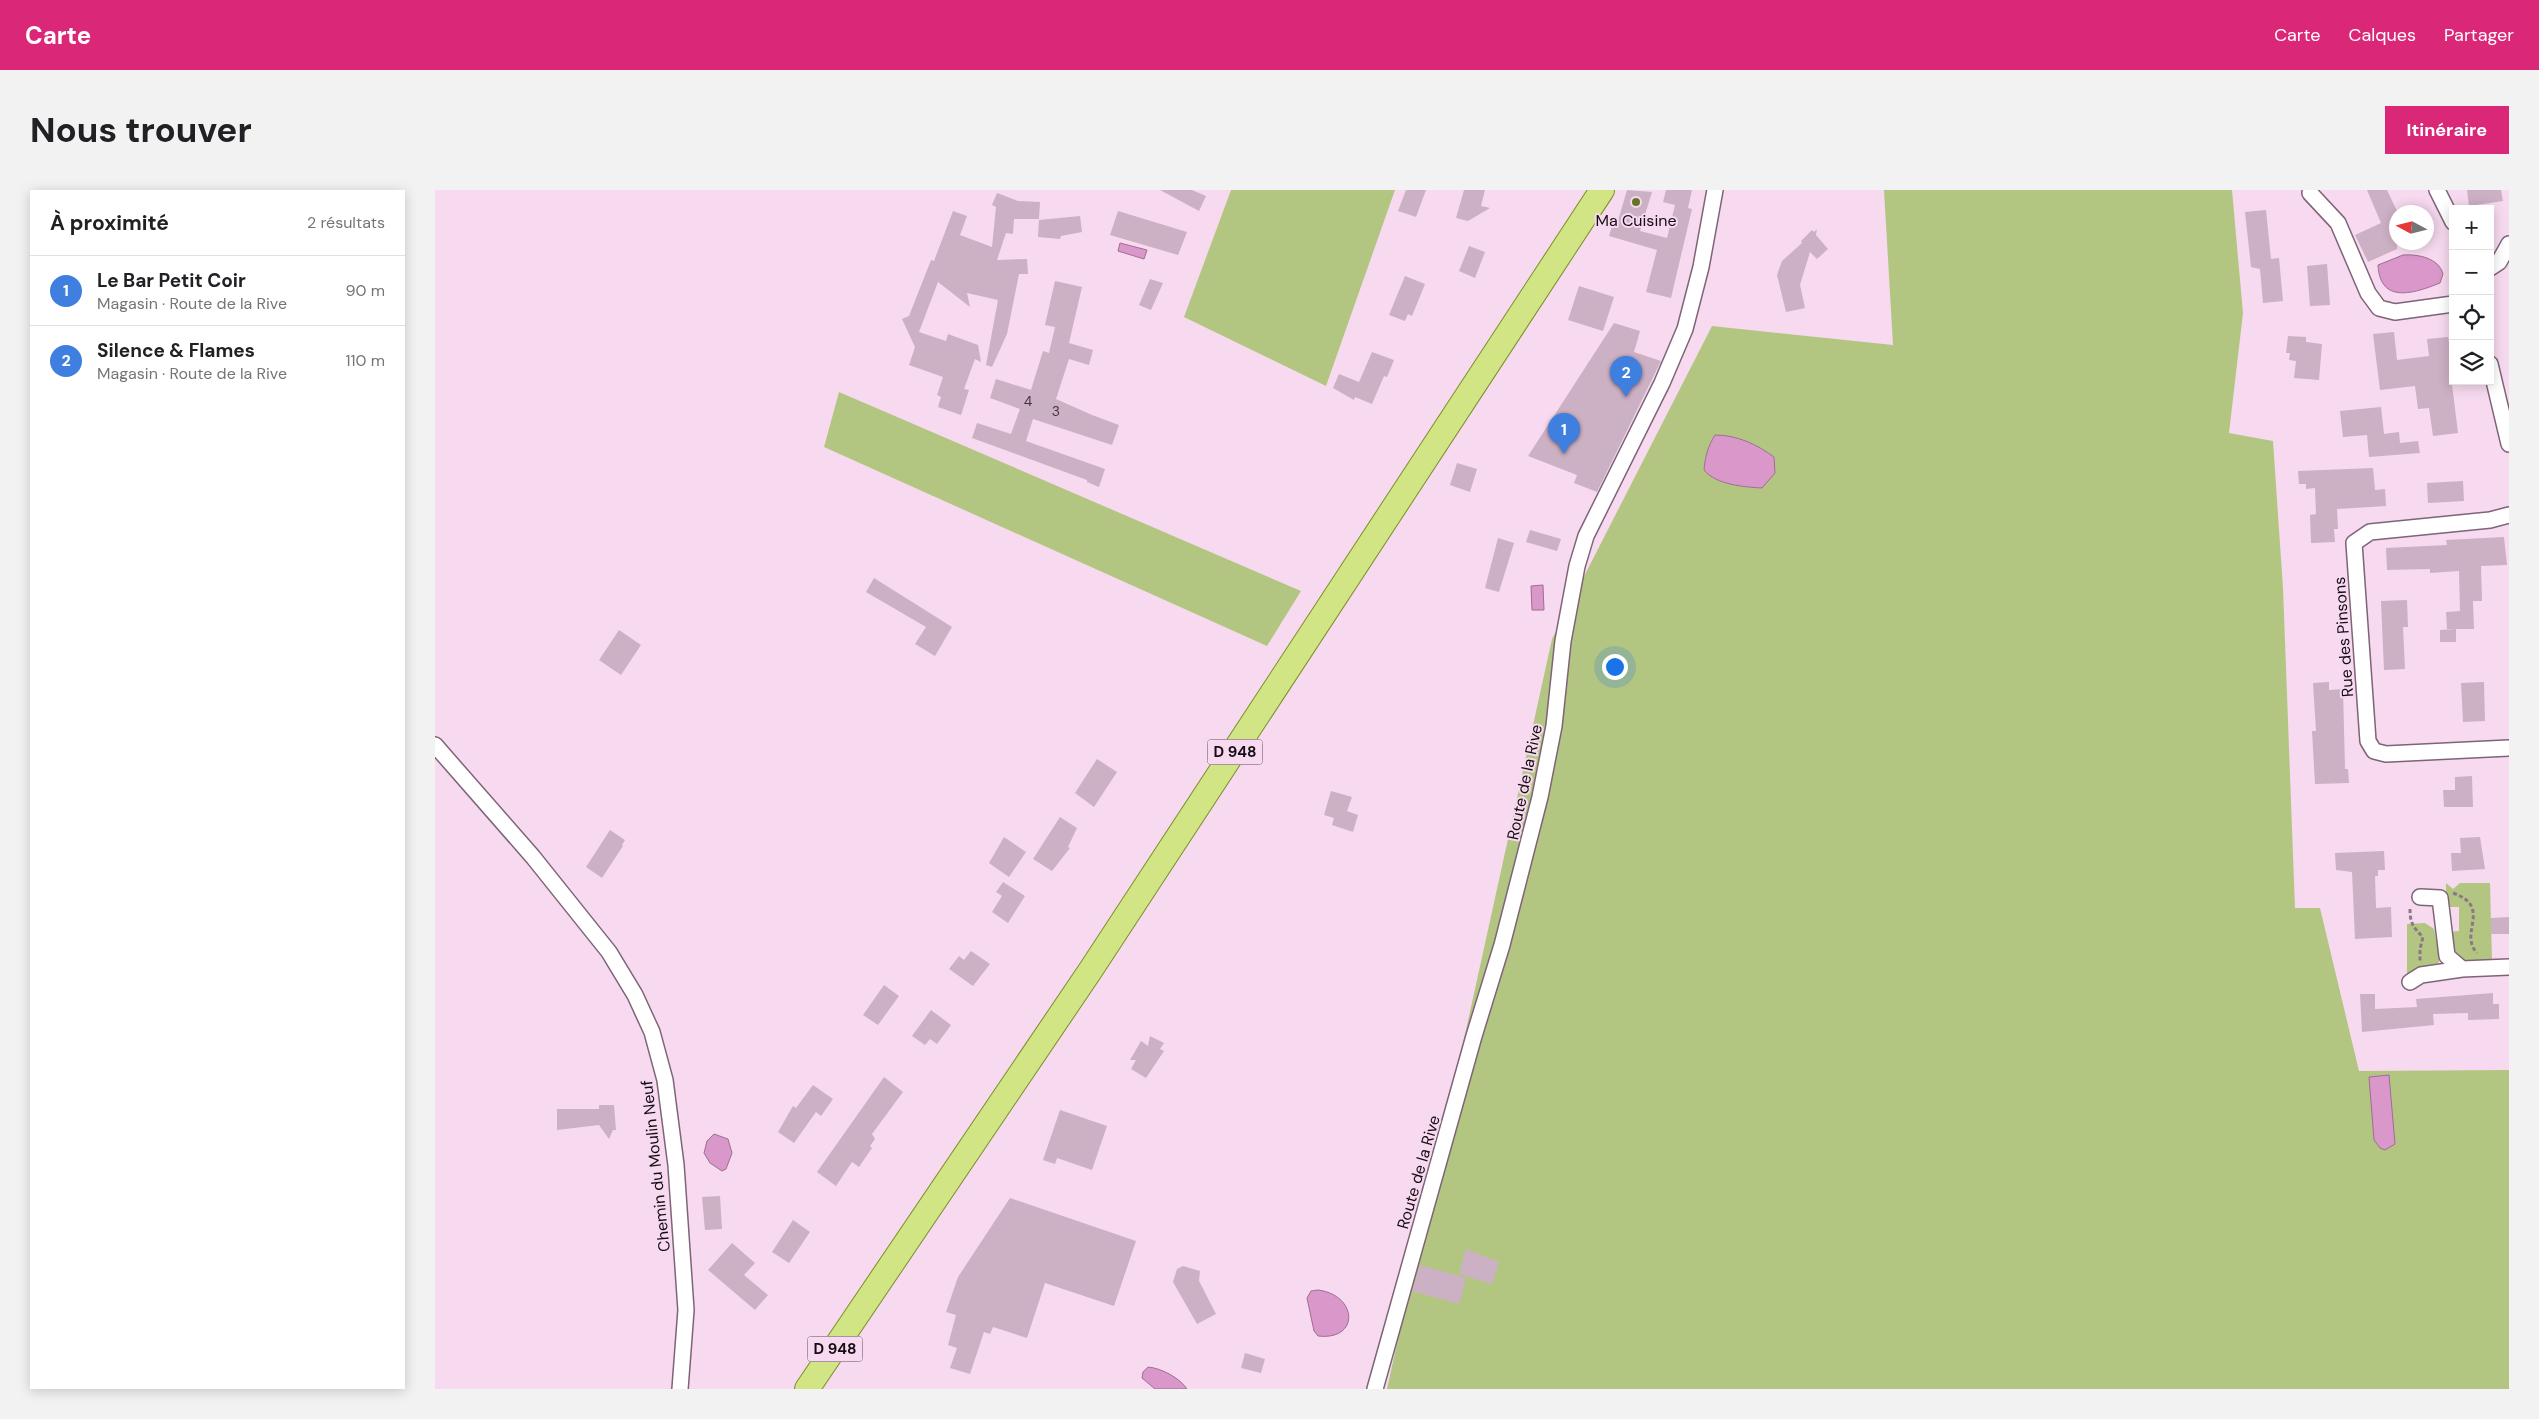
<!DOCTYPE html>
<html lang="fr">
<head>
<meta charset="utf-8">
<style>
  body { margin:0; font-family:"DM Sans",sans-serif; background:#f2f2f2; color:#202124 }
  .controls { position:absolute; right:15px; top:15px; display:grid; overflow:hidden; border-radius:0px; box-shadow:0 2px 12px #0003 }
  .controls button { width:45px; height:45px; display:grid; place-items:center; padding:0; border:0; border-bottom:1px solid #e0e0e0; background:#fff; color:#202124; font:25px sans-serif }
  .compass { position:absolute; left:1954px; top:15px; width:45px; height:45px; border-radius:50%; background:#fff; box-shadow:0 2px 12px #0003; rotate:277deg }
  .you { position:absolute; left:1179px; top:476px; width:18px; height:18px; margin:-12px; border:4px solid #fff; border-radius:50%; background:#1a73e8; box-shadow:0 0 0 8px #1a73e833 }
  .badge { display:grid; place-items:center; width:32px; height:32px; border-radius:50%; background:#db2777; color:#fff; font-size:16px; font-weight:700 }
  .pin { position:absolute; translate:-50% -41px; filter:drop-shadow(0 1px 2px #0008) }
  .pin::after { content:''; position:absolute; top:26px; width:18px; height:15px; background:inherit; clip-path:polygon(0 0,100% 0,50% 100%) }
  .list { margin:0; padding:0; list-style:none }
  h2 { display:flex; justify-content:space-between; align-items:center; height:65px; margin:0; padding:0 20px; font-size:21px }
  h2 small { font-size:16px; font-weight:400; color:#757577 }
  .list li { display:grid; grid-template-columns:32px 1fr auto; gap:15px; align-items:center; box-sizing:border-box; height:70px; padding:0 20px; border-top:1px solid #e0e0e0 }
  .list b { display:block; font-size:19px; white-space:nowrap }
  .list p { margin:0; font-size:16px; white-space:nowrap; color:#757577 }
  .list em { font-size:16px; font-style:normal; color:#757577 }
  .icon { flex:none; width:28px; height:28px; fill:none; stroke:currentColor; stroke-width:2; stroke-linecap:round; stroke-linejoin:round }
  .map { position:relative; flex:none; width:2074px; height:1199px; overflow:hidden; border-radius:0px }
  header { display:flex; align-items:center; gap:30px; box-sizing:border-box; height:70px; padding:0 25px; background:#db2777; color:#fff }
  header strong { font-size:24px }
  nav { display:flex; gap:28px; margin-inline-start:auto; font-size:18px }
  .intro { display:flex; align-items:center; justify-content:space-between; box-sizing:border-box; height:120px; padding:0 30px }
  h1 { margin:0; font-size:35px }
  .button { padding:12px 22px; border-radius:0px; background:#db2777; color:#fff; font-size:18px; font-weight:700 }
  main { display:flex; gap:30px; padding:0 30px }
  aside { flex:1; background:#fff; border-radius:0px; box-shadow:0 2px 12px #0003 }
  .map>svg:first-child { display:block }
  .green { fill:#b3c681 }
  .water { fill:#da97ca; stroke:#9f6e93 }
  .building { fill:#ccb0c4 }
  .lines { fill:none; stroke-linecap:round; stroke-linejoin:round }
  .minor-casing { stroke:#7e6477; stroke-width:18 }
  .primary-casing { stroke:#7b8e29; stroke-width:26 }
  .path { stroke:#8b7786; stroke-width:3; stroke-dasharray:4 2.5; stroke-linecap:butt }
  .minor { stroke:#fff; stroke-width:15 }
  .primary { stroke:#d1e585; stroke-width:24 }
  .poi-dot { fill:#647625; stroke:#f7daef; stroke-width:2 }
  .labels { text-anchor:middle; stroke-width:4; stroke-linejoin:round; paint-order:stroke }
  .number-label { font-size:14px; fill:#443640 }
  .shield { fill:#f7daef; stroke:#5a4a56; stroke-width:1 }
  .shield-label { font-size:15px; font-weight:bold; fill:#160d14 }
  .poi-label { font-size:16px; fill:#160d14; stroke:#f7daef }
  .street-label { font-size:16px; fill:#160d14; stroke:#f7daef }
</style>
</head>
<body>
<header>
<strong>Carte</strong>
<nav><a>Carte</a><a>Calques</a><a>Partager</a></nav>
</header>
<div class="intro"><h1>Nous trouver</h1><a class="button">Itinéraire</a></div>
<main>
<aside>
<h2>À proximité<small>2 résultats</small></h2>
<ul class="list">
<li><span class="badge" style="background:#3f7fe0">1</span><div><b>Le Bar Petit Coir</b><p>Magasin · Route de la Rive</p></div><em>90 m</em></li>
<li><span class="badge" style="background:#3f7fe0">2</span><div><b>Silence &amp; Flames</b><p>Magasin · Route de la Rive</p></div><em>110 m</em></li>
</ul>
</aside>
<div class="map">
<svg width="2074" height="1199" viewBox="0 0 2074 1199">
  <rect width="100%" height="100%" fill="#f7daef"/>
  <!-- green -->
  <path class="green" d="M796,0H960L891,196L749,127Z
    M1449,0H1797L1808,123L1794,243L1838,251L1848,398L1860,718H1885L1924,881L2074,880V1199H952L1117,449L1277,136L1458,155Z
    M404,202L866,401L832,456L389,257Z
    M2011,693L2018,699L2025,693H2055L2057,771H2031L2018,763L2012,742L2024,741V717H2011Z
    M1990,733L1999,739L2005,770L2001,776L1983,777L1972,786V734Z"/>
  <!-- water -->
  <path class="water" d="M685,53L712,60L709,69L683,61Z
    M1968,65C1983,64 2004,68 2008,84L2005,93C1980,103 1945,115 1943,75Z
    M1280,245C1302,245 1321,254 1339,267L1340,283L1327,298C1310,297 1281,295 1269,280C1270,267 1273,256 1280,245Z
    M1108,395L1109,420H1097L1096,396Z
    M1954,885L1960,954L1950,960L1945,958L1939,950L1934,887Z
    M279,944L293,949L297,963L291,979L287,981L275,973L269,963L272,951Z
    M883,1100C923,1105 925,1151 883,1146L879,1141L872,1108L876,1101Z
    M713,1177C726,1178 745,1188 752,1199H720L707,1188L708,1182Z"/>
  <!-- building -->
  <path class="building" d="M725,0H757L771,6L764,21Z
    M971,0H991L981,27L963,21Z
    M1029,0H1050L1046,16L1055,18L1033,31L1021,28Z
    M1192,0L1217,2L1205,41L1232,48L1240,15L1228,12L1231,0H1257L1253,18L1257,19L1236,108L1211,102L1222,60L1174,46L1178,33L1182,34Z
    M1932,0H1952L1962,21V59L1933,72L1920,45L1946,33Z
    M2032,0H2066L2068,11L2034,16Z
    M562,3L583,11L605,12L604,29H579L578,44L571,43L562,70L592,69L593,84H584L572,144L557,177L551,175L563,110L532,103L535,117L503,92L484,142L511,151L513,144L543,155L546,172L540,169L529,199L534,200L526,225L503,217L506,207L502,205L508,187L474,175L480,157L467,129L474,126L496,70L499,71L518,21L532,26L525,45L557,57L561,17L557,15Z
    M1831,20L1836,69L1844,68L1848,111L1828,113L1825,79L1816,77L1810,22Z
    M683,21L752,42L743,65L675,45Z
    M645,26L647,42L626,46L625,49L603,47L604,30Z
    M1382,39L1381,45L1393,59L1382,69L1375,62L1365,95L1370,118L1351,122L1342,85L1347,71L1367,53L1366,51L1377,40L1379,42Z
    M1034,56L1050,62L1040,88L1024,81Z
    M1892,74L1895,115L1875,116L1872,76Z
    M970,86L990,94L977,126L973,124L970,131L954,125Z
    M715,89L728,93L716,120L704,115Z
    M620,91L647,97L634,153L658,160L654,175L634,169L621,209L657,225L684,235L677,255L598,229L591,251L670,279L664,297L652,292V290L537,248L542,233L576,244L585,219L555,208L561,189L596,200L608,161L614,163L620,137L610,135Z
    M1144,96L1179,107L1168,141L1133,130Z
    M1179,133L1205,141L1199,162L1226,171L1162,302L1139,293L1142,285L1093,266Z
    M1959,142L1962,170L1994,166L1992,149L2013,147L2018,174V186H2016L2023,243L1998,246L1994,218L1983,219L1980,196L1945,200L1938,144Z
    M1853,146L1871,147V152L1887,154L1884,190L1859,188L1861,171L1854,170L1855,163H1851Z
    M937,162L959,170L952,187L949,186L937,214L920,207L919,210L898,198L904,184L924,192Z
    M1946,217L1949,244L1964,242L1965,253L1983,251L1985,263L1934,267L1932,245L1908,247L1905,221Z
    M1022,273L1042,279L1035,302L1015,295Z
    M1938,278L1940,300L1950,299L1951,316L1902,319L1903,339H1899L1900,352L1876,353L1875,325L1881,324L1880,298L1871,299V294H1864L1863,281Z
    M2028,291L2029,311L1993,313L1992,293Z
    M1095,340L1126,349L1122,361L1091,352Z
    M2069,347L2072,375L2046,376L2047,411H2038L2039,439H2012L2011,422L2025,421L2024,381L1995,383V379L1952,380L1951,358L2012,355L2011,350Z
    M1063,348L1079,353L1064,402L1050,398Z
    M439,388L517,437L500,466L480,454L491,437L431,402Z
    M1972,410L1973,437H1968L1970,479L1949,480L1946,411Z
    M2021,439V452H2005V440Z
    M184,440L206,455L186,485L164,470Z
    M1894,492V500L1908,499L1910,579H1913L1914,593L1880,594L1877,541H1881L1878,493Z
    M2049,492L2050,531L2028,532L2026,493Z
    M662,569L682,582L659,617L640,603Z
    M2037,586L2038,617H2009L2008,600H2020V587Z
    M896,601L917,607L912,621L923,625L918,642L897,635L899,628L889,625Z
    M625,627L642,638L633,657L635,658L617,681L598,669Z
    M175,640L190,650L187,655L188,656L167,688L151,677Z
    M569,647L591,662L574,687L554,673Z
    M2045,647L2050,679L2017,681L2016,663H2026L2025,648Z
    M1949,661L1950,680H1943V686H1940L1941,718L1956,717L1957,747L1920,749L1917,682L1901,680L1900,663Z
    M568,692L590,706L573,733L557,722L567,706L561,702Z
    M2074,727V744H2056V728Z
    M536,761L555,774L538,796L514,779L524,766L529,770Z
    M449,795L464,806L443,835L428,825Z
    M2058,803V814H2064V829L2033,830V823L1998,824L1999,835L1927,842L1925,804H1940V819L1982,817L1981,809Z
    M496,820L516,835L502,854L495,849L490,855L477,846Z
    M715,846L729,853L725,859L729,861L711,888L696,879L701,870H695L706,851L713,856Z
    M449,887L468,902L437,944L440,949L435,956L437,958L424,977L417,972L401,996L382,982Z
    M378,895L398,909L386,926L381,922L359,953L343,942L358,916L361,918Z
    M164,915H179L181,940H178L174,949L164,935L122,940V919H164Z
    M625,920L672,936L657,980L622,968L620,974L608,970Z
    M285,1006L287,1039L270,1040L267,1007Z
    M575,1008L701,1051L679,1116L610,1093L592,1148L558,1137L555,1144L549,1142L535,1184L515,1178L522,1158L513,1155L521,1125L511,1122L523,1087Z
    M358,1030L375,1042L354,1073L337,1062Z
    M297,1053L320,1073L309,1085L333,1105L320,1120L273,1080Z
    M1031,1059L1064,1072L1057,1094L1024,1084Z
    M985,1075L1031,1088L1024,1114L977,1101Z
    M748,1076L765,1081L764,1091L781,1124L762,1134L738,1092L742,1079Z
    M810,1163L830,1169L826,1183L806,1178Z"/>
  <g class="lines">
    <defs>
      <path id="minor" d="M2002,0L2018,32
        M1875,3L1903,33L1933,103L1944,118L1960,122L2018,114
        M2055,78L2064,72L2074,54
        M2055,174L2074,254
        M2074,325L2055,330L1935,342L1919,353L1933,551L1939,561L1951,564L2074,558
        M0,555L98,667L174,762L200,805L217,842L230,890L241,975L251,1120L245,1199
        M1985,707L2005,708L2012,766L2027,779L2074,777
        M1975,792L1986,785L2027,779
        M940,1199L1039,846L1067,755L1105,607L1119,536L1128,451L1142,376L1151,346L1227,193L1250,139L1266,77L1280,0"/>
      <path id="primary" d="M372,1199L655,781L1167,0"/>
    </defs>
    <!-- minor casing -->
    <use href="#minor" class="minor-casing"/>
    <!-- primary casing -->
    <use href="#primary" class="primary-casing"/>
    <!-- path -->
    <path class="path" d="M2018,703C2058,717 2023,743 2042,763
      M1975,719C1975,733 1978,737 1988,747L1985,759V772"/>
    <!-- minor -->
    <use href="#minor" class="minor"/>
    <!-- primary -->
    <use href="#primary" class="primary"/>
  </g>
  <!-- markers -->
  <circle class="poi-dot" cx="1201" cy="12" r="5"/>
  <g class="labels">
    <!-- number labels -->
    <g class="number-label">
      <text x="593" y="216">4</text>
      <text x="621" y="226">3</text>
    </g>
    <!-- shield labels -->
    <g class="shield">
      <rect x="772.5" y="549.5" width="55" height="25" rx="4"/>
      <rect x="372.5" y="1146.5" width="55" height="25" rx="4"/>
    </g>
    <g class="shield-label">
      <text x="800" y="567">D 948</text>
      <text x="400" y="1164">D 948</text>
    </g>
    <!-- poi labels -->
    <g class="poi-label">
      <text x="1201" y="36">Ma Cuisine</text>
    </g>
    <!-- street labels -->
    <g class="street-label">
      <text transform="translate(1908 447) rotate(-94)" y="6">Rue des Pinsons</text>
      <text transform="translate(1089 592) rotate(-78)" y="6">Route de la Rive</text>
      <text transform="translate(220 976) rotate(-96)" y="6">Chemin du Moulin Neuf</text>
      <text transform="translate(983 982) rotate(-74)" y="6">Route de la Rive</text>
    </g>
  </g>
</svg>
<div class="controls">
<button>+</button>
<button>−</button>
<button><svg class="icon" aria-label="locate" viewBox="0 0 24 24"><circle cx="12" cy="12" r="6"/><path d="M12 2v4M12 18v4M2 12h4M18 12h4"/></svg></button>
<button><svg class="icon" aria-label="layers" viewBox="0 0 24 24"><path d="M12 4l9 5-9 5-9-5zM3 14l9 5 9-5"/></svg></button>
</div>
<svg class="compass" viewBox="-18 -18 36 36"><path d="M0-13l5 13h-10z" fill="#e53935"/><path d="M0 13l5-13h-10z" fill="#757577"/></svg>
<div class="you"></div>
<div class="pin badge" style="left:1129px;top:264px;background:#3f7fe0">1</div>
<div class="pin badge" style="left:1191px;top:207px;background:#3f7fe0">2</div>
</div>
</main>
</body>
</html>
